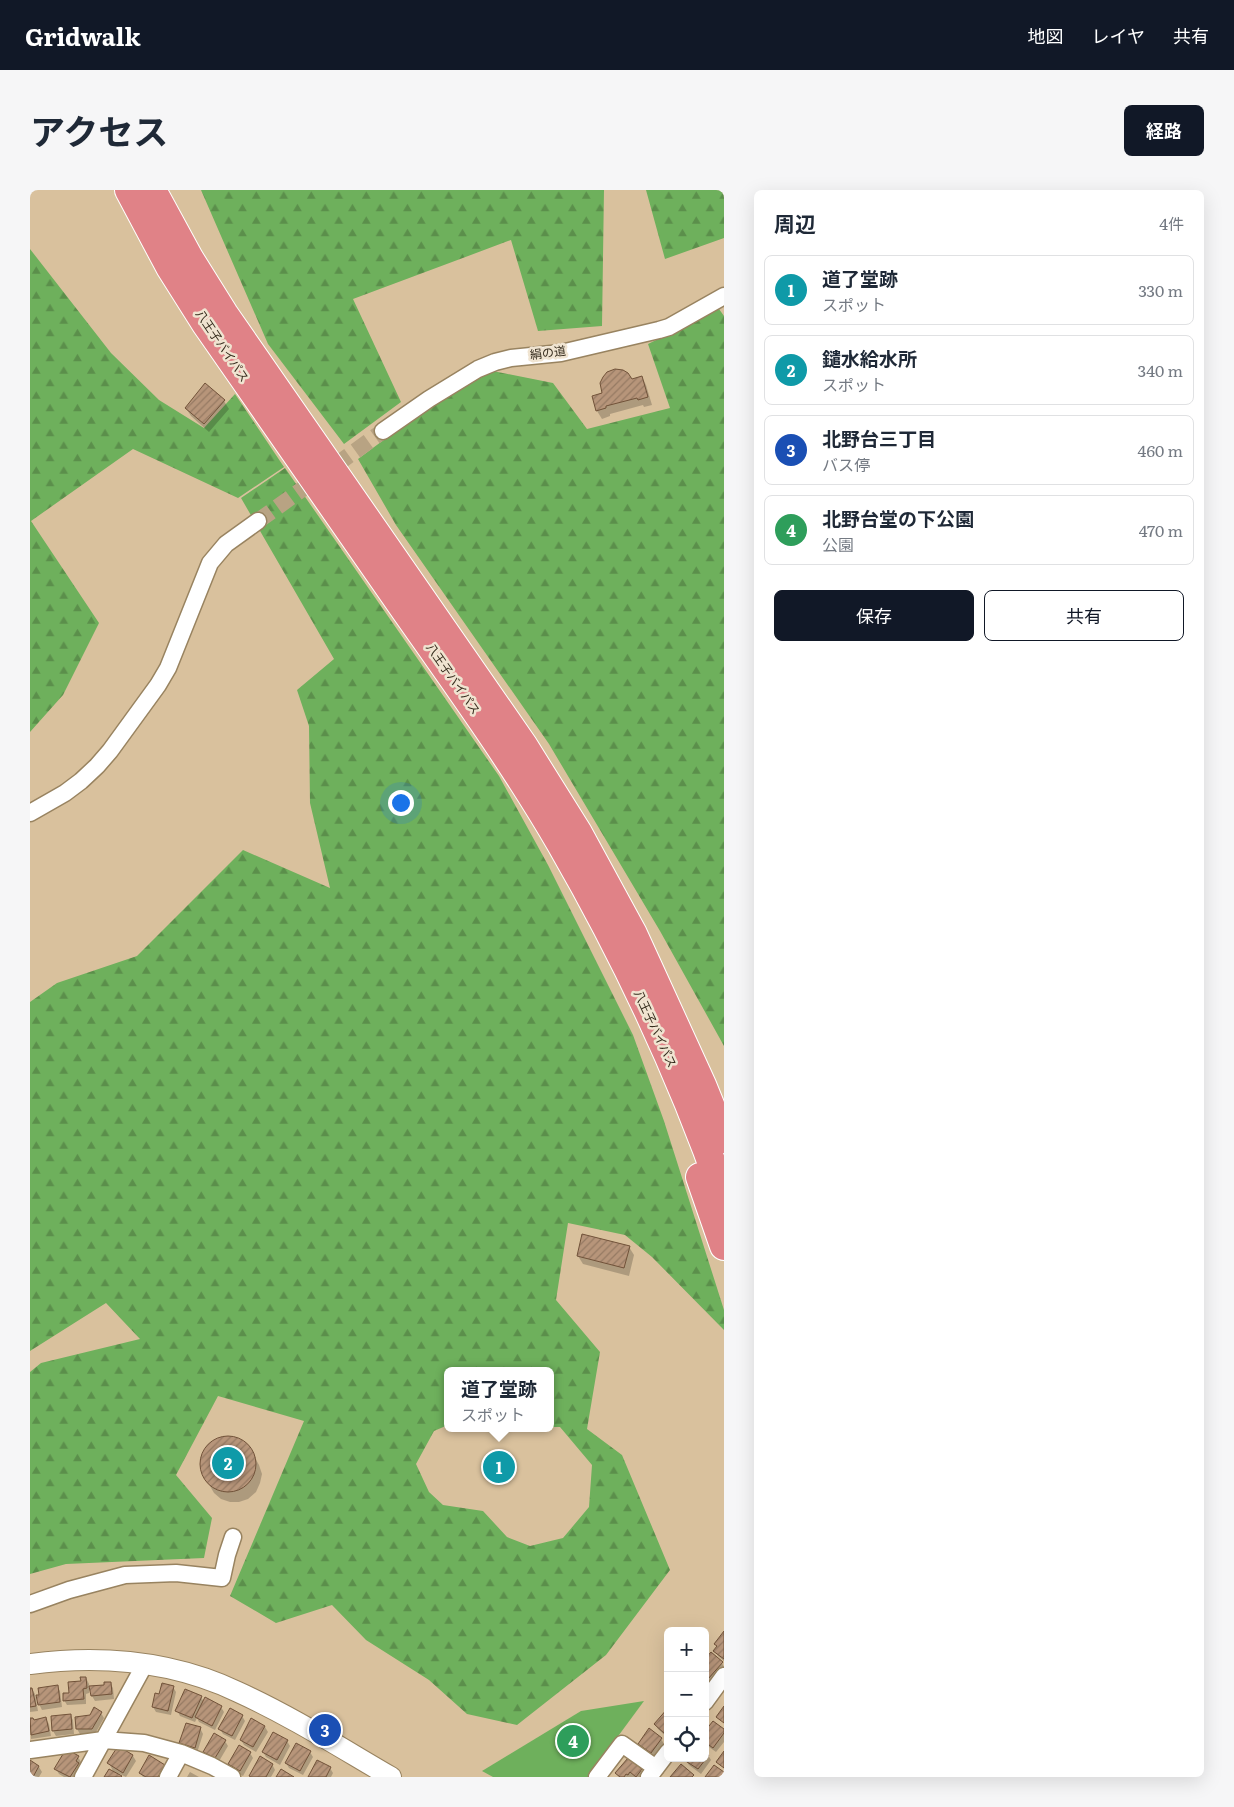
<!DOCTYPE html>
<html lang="ja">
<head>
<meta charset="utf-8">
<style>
  body { margin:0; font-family:Literata,"Noto Sans JP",serif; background:#f6f6f7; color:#1f2937 }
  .controls { position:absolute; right:15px; bottom:15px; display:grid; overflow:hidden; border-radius:8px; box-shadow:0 5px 20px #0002 }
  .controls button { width:45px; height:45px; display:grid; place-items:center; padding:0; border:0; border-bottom:1px solid #e0e1e3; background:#fff; color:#1f2937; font:25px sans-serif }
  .you { position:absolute; left:370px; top:612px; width:18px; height:18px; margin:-12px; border:4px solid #fff; border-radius:50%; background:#1a73e8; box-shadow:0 0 0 8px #1a73e833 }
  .badge { display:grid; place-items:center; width:32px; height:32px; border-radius:50%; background:#111827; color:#fff; font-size:16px; font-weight:700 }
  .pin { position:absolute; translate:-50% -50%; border:2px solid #fff; box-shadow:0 1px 5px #0006 }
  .popup { position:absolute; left:414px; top:1177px; width:110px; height:65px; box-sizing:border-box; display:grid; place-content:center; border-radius:8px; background:#fff; filter:drop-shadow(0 1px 4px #0005); font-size:16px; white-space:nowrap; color:#747a83 }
  .popup b { font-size:19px; color:#1f2937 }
  .popup::after { content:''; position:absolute; left:50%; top:100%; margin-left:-10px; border:10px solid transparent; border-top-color:#fff }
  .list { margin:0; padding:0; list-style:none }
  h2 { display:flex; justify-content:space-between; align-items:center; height:65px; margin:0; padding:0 20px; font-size:21px }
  h2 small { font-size:16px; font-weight:400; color:#747a83 }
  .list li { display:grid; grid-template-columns:32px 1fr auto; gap:15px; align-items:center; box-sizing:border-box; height:70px; margin:0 10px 10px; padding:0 10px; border:1px solid #e0e1e3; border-radius:8px }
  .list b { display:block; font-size:19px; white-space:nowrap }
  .list p { margin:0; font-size:16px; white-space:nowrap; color:#747a83 }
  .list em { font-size:16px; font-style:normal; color:#747a83 }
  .actions { display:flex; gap:10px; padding:15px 20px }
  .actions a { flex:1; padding:11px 0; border:1px solid #111827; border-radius:8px; text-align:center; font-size:18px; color:#111827 }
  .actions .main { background:#111827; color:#fff }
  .icon { flex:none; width:28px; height:28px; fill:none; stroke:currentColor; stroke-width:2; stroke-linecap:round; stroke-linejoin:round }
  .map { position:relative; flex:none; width:694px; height:1587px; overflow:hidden; border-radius:8px }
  header { display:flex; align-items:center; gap:30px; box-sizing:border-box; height:70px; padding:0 25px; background:#111827; color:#fff }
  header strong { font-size:24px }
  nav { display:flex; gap:28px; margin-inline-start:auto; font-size:18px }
  .intro { display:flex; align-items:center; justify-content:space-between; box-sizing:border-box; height:120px; padding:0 30px }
  h1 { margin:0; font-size:35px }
  .button { padding:12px 22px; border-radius:8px; background:#111827; color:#fff; font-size:18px; font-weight:700 }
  main { display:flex; gap:30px; padding:0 30px }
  aside { flex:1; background:#fff; border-radius:8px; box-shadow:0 5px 20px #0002 }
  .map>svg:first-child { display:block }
  .green { fill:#6eb05c }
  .forest { fill:url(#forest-firs); fill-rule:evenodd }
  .shadow { fill:#0003 }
  .building { fill:url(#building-hatch); stroke:#715239 }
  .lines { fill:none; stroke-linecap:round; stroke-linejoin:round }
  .minor-tunnel { stroke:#b8a383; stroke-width:16; stroke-dasharray:16 8; stroke-linecap:butt }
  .minor-casing { stroke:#988360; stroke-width:19 }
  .tertiary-casing { stroke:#988360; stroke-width:22 }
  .trunk-casing { stroke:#fff; stroke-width:30 }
  .minor { stroke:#fff; stroke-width:16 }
  .tertiary { stroke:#fff; stroke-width:20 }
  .trunk { stroke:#e08287; stroke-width:28 }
  .labels { text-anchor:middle; stroke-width:5; stroke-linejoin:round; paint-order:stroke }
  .street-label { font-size:12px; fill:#352c1d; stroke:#f0e4d1 }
</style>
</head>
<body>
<header>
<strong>Gridwalk</strong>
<nav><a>地図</a><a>レイヤ</a><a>共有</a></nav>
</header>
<div class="intro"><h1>アクセス</h1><a class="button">経路</a></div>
<main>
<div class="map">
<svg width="694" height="1587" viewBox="0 0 694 1587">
  <defs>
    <pattern id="forest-firs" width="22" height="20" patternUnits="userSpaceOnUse" patternTransform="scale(1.25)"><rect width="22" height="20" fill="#6eb05c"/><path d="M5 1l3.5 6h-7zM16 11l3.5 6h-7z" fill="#5b8f4b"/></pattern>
    <pattern id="building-hatch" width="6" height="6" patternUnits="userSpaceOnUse" patternTransform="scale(1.25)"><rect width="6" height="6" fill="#b7957a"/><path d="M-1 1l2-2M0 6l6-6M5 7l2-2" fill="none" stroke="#967a63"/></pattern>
  </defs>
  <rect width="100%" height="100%" fill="#d9c19d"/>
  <!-- green -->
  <path class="green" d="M614,1511L558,1587H463L452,1581L551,1521Z"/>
  <!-- forest -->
  <path class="forest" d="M171,0H574L572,136L508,141L481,50L323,109L371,212L314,254L238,154Z
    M616,0H694V48L635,69Z
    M0,59L81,163L129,210L174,238L205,204L254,277L208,308L103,259L1,331L69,433L33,505L0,542Z
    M689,119L694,126V856L630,741L519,554L366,335L328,269L405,212L463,181L523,193L557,239L640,218L618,154Z
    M255,278L469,586L518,675L603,845L634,931L694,1120V1140L622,1067L595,1045L538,1033L526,1110L570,1162L557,1239L592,1265L640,1380L576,1465L487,1535L437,1524L399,1490L336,1450L302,1415L246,1433L200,1406L274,1231L188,1206L146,1285L182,1328L174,1368L36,1374L0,1384V1182L11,1173L110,1149L76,1113L0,1161V812L27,793L107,766L213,660L300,698L280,613L279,536L267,500L304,469L211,308ZM418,1181H520V1237H530L562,1275L559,1317L533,1348L500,1356L477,1347L453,1321L413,1315L399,1302L386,1274L404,1241L418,1235Z"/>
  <!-- shadow -->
  <path class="shadow" d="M612,187L616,195L622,215L614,217L613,215L580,224V226L572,229L567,221L564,207L601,190Z
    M175,195L194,211L199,219L179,242L161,226L156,218Z
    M599,1057L604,1065L599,1086L553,1074L548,1066Z
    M192,1247H201L210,1249L218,1255L229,1275L232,1284L230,1293L226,1302L218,1309L209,1312H200L191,1309L184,1303L173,1284L171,1275L172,1266L176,1257L183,1251Z
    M694,1443V1471L688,1466L685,1461L687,1457L686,1454Z
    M675,1471L692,1473L694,1477L681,1494L675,1489Z
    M56,1488L59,1494V1503L56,1504V1514L37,1515L34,1510Z
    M80,1493L83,1498L84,1509L65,1511L62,1506Z
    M27,1496L30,1501L32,1517L12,1520L9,1514Z
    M143,1497L146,1502L141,1525L126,1522L123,1517L130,1505Z
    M0,1499H2L5,1504L8,1521L0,1522Z
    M171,1507L174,1512L191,1517L194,1522L185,1540L169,1532L167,1528L165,1532L150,1526L147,1520Z
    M638,1520V1548L628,1539L625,1534Z
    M71,1523L74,1528L65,1544H50L47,1539Z
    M40,1525L43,1530L44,1544L26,1546L23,1541Z
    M212,1526L215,1531L205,1550L193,1544L190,1539Z
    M3,1529L4,1531L16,1529L19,1534L21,1546L1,1549L0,1530Z
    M222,1530L235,1537L238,1542L226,1562L214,1555L211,1550Z
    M170,1538L173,1544L167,1563L154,1558L151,1553Z
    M694,1541V1552L686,1562L675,1554V1543Z
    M631,1549L634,1554L624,1568L612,1559L609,1554Z
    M195,1551L198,1556L188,1573L178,1567L175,1562Z
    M257,1551L260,1556L250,1575L236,1567L233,1562Z
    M280,1562L283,1567L273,1585L259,1578L256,1573Z
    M220,1563L223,1568L213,1586L202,1579L199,1574Z
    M678,1565L681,1570L671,1584L659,1575L656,1570L657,1568H675Z
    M103,1566L106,1571L96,1587L88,1583L91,1587H76L84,1583L79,1573Z
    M48,1567L51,1572L49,1576L51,1579L46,1587H34L29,1584L26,1579Z
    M0,1571L9,1577L12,1582L9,1587H0Z
    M242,1574L245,1580L241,1587H221Z
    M134,1576L137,1581L133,1587H113L110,1583Z
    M300,1578L303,1583L301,1587H279Z
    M611,1580L614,1585L612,1587H589L586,1583Z
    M160,1582L169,1587H157Z"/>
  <!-- building -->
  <path class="building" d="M585,179L593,180L598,183L602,189L612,186L618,207L608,210L607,208L576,216V218L566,221L562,206L572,203L570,193L573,187L577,182Z
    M175,193L195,210L174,234L155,218Z
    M552,1044L600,1056L594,1078L547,1066Z
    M170 1274a28 28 0 1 1 56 0a28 28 0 1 1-56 0Z
    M694,1441V1469L683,1461L687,1456L684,1454Z
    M681,1462L693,1472L678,1489L675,1487V1469Z
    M50,1487H56L57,1498L53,1499L54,1509L33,1511V1503H39L38,1492L51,1491Z
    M74,1492H81L82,1504L61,1506L59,1496L74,1495Z
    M132,1493L144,1496L138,1521L122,1517L125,1503L129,1504Z
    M28,1495L30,1512L8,1515L6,1505H9L8,1498Z
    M0,1498H2L6,1516L0,1517Z
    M155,1499L172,1506L162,1528L145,1521Z
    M175,1507L192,1516L182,1536L165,1527Z
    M694,1516V1533L686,1527Z
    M64,1517L72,1522L62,1539H46L45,1527L60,1525Z
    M200,1518L213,1525L202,1546L188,1539Z
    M638,1518V1542L635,1544L624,1534Z
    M41,1524L42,1539L22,1541L21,1526Z
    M16,1527L19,1541L1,1545L0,1528H3L4,1530Z
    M221,1528L235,1536L223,1557L210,1550Z
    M683,1531L694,1539V1543L683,1558L675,1552V1541Z
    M156,1533L171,1537L165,1558L149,1553Z
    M619,1538L632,1548L621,1563L608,1554Z
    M243,1542L258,1550L247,1570L232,1562Z
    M184,1543L196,1550L185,1568L173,1562Z
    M266,1553L281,1561L270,1581L255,1573Z
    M209,1555L221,1562L210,1581L198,1574Z
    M88,1556L103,1565L93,1583L77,1573Z
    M36,1559L49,1566L46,1571L49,1573L40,1587L24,1579Z
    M694,1561V1578L686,1572Z
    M675,1562L679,1565L668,1579L654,1570L675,1568Z
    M119,1565L135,1575L128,1587H116L109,1583Z
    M230,1566L243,1574L236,1587H221L219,1586Z
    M598,1568L612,1579L606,1587L600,1582L598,1585L596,1584L594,1587H590L585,1583Z
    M0,1570L9,1576L3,1587H0Z
    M287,1570L301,1577L296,1587H278Z
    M651,1574L664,1585L662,1587H640Z
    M684,1575L694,1582V1587H675Z
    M79,1579L92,1586L91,1587H74Z
    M251,1579L264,1587H246Z"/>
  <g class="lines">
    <!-- minor-tunnel -->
    <path class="minor-tunnel" d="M228,331L353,241"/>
    <defs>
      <path id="minor" d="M353,241L399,209L448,179L465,172L481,168L531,163L629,140L639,137L694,106
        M0,623L35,603L51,591L67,576L80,561L128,495L138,478L180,373L196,354L228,331
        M0,1414L39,1400L95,1385L146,1383L192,1388L197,1365L203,1347
        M675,1512L694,1486
        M0,1560L73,1550L114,1553L151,1563L182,1576L202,1587
        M53,1587L115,1474
        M138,1587L151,1563
        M567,1587L592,1554L626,1578
        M619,1587L638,1562"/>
      <path id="tertiary" d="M0,1474C70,1465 143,1471 208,1502C261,1526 311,1558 361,1587"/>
      <path id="trunk" d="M99,0L140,77L176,134C242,229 309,324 375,420C429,497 484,573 531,654C595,765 652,886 694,1007
        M122,0L159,68L194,124L493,555L548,643L603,744L672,895L694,949
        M670,987L694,1056"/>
    </defs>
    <!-- minor casing -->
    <use href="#minor" class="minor-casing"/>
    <!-- tertiary casing -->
    <use href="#tertiary" class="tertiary-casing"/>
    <!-- trunk casing -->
    <use href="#trunk" class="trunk-casing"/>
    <!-- minor -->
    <use href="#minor" class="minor"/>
    <!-- tertiary -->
    <use href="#tertiary" class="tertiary"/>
    <!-- trunk -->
    <use href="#trunk" class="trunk"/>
  </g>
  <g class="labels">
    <!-- street labels -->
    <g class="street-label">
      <text transform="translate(192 156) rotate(56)" y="4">八王子バイパス</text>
      <text transform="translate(518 163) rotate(-7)" y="4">絹の道</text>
      <text transform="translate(423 489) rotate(55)" y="4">八王子バイパス</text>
      <text transform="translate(625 839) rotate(65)" y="4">八王子バイパス</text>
    </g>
  </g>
</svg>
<div class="controls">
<button>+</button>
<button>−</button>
<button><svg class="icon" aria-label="locate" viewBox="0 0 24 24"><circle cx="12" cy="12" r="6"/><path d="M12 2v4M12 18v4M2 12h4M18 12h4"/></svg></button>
</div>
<div class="you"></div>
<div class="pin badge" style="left:469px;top:1277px;background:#0f9aa8">1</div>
<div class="popup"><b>道了堂跡</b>スポット</div>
<div class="pin badge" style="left:198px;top:1273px;background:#0f9aa8">2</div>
<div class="pin badge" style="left:295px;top:1540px;background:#1a4fb4">3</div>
<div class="pin badge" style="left:543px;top:1551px;background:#2e9e5b">4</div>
</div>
<aside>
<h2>周辺<small>4件</small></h2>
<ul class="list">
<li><span class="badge" style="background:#0f9aa8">1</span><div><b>道了堂跡</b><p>スポット</p></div><em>330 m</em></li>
<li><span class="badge" style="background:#0f9aa8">2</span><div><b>鑓水給水所</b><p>スポット</p></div><em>340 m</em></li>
<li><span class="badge" style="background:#1a4fb4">3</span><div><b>北野台三丁目</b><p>バス停</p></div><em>460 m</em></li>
<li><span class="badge" style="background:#2e9e5b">4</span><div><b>北野台堂の下公園</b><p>公園</p></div><em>470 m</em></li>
</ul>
<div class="actions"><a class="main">保存</a><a>共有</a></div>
</aside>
</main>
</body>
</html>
